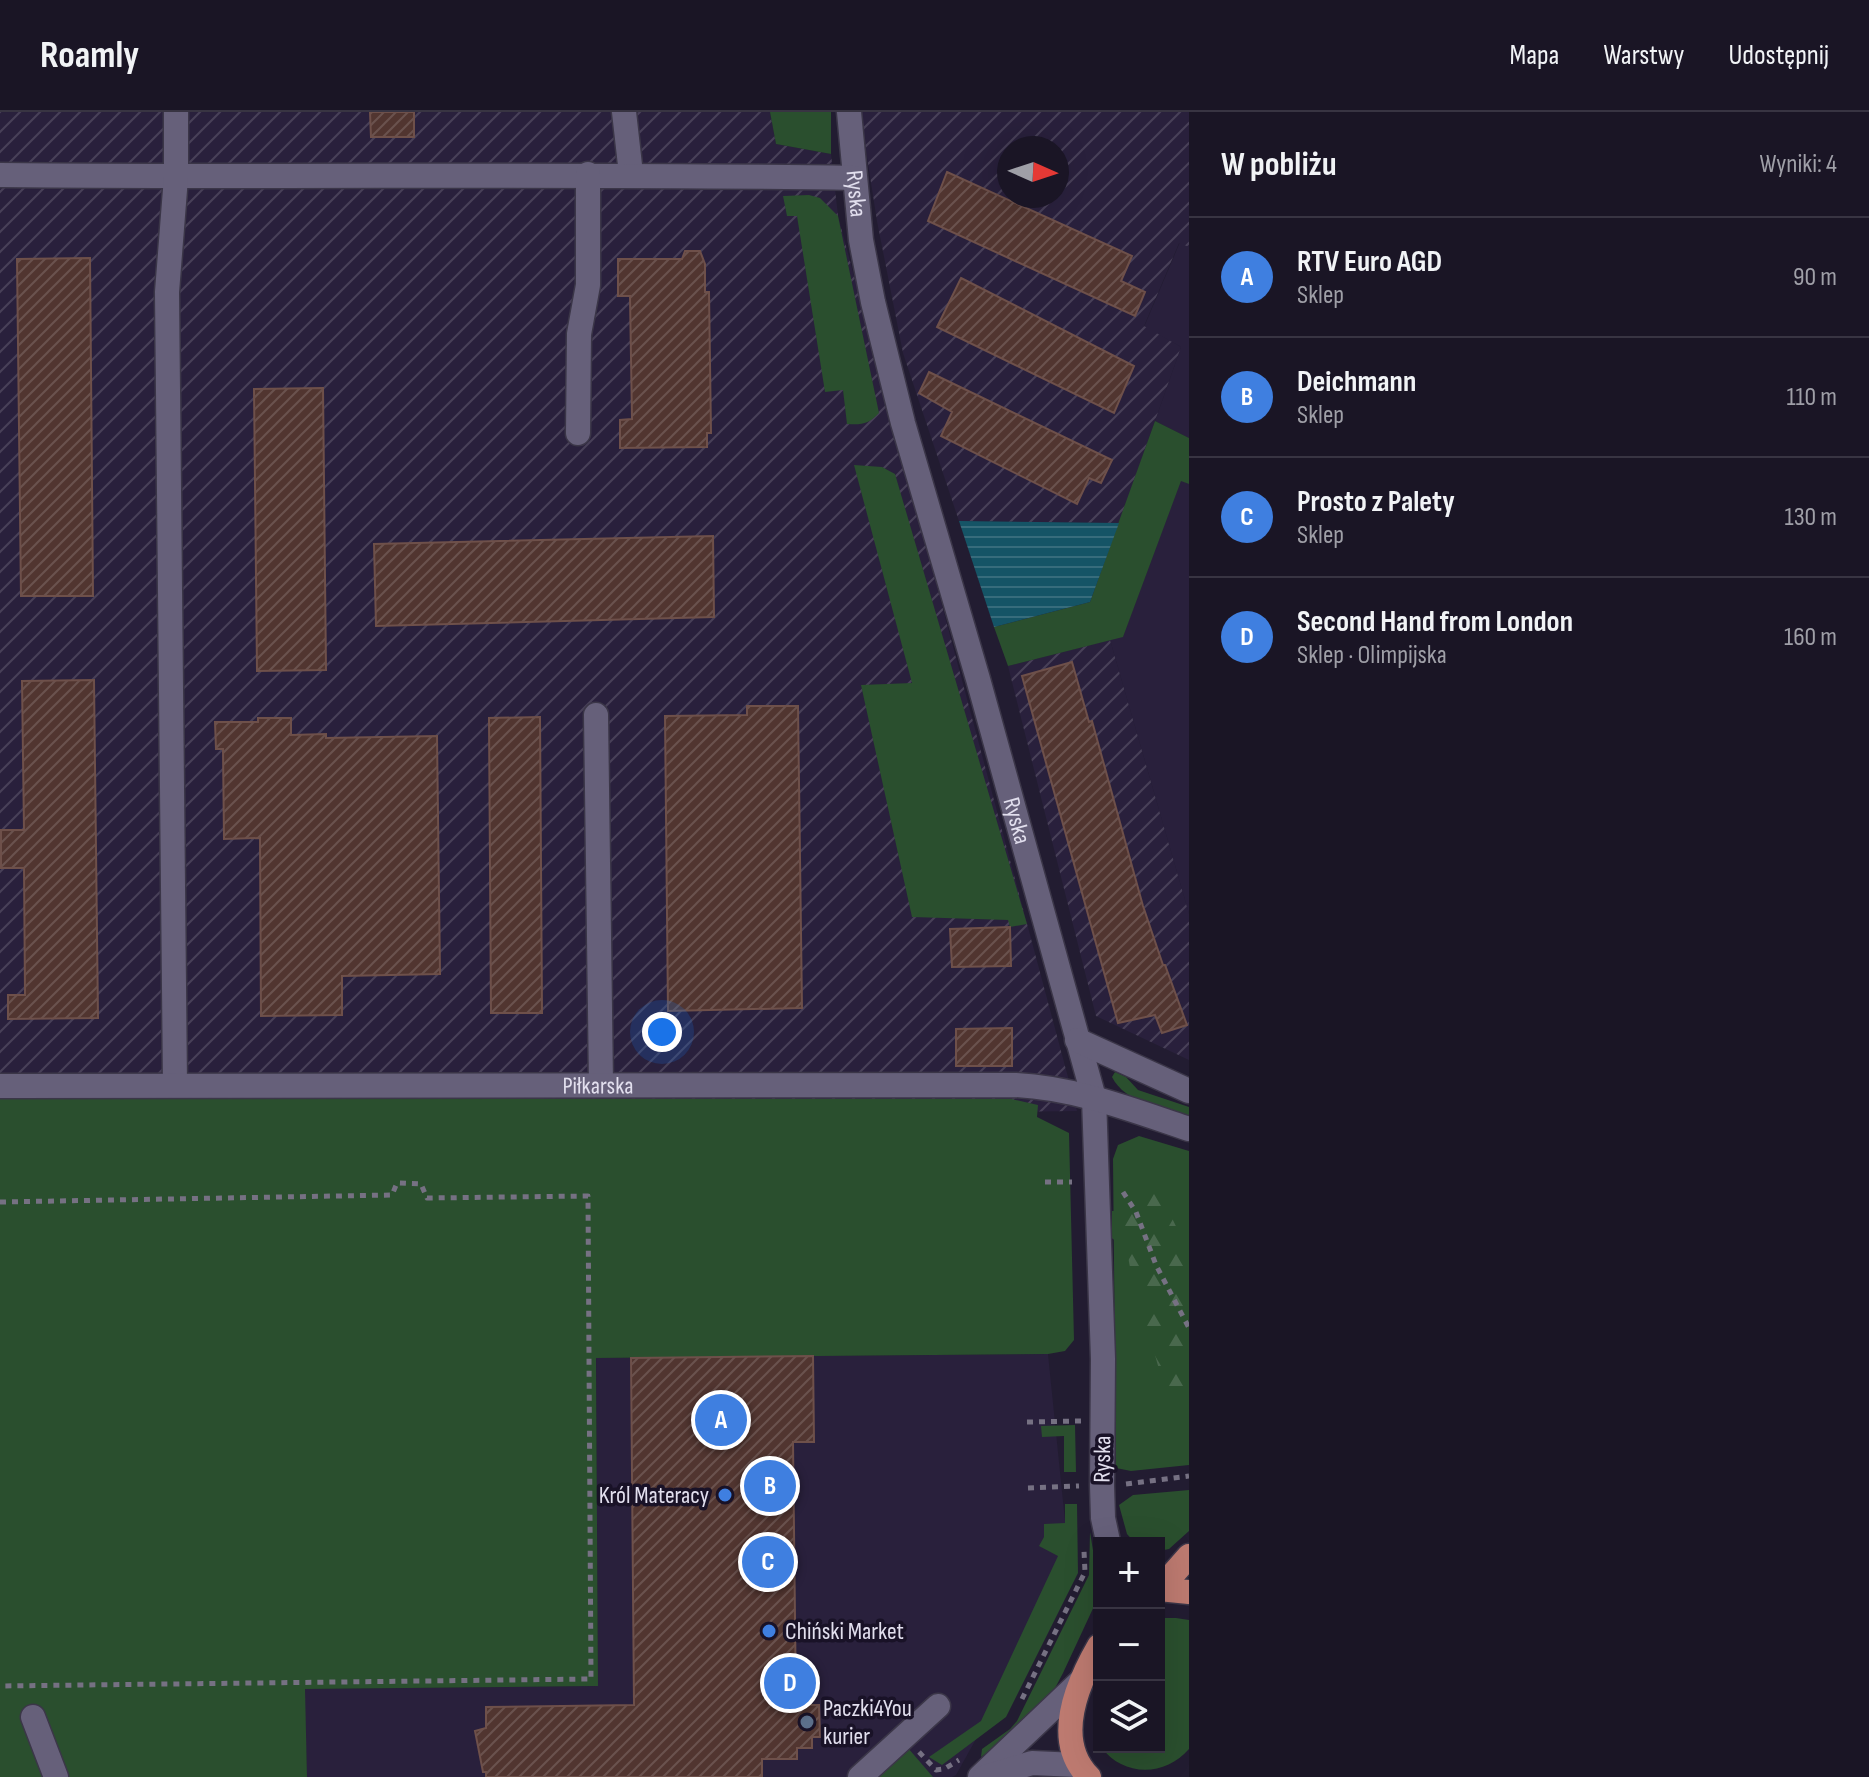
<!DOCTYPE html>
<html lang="pl">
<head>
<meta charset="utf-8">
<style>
  body { margin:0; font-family:"Sofia Sans Condensed",sans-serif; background:#231e2d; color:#f1f3f6 }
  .controls { position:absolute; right:24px; bottom:24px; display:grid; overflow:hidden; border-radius:0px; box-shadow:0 8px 32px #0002 }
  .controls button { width:72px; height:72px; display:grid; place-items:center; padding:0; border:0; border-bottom:2px solid #383442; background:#1a1525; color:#f1f3f6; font:40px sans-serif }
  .compass { position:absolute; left:997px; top:24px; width:72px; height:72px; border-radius:50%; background:#1a1525; box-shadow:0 8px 32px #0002; rotate:93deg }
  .you { position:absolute; left:662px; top:920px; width:28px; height:28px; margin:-20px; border:6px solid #fff; border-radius:50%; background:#1a73e8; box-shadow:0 0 0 12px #1a73e833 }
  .badge { display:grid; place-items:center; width:52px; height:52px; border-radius:50%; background:#2563eb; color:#fff; font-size:26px; font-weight:700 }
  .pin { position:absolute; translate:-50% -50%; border:4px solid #fff; box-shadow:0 2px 8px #0006 }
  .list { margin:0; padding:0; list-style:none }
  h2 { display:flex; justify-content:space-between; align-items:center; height:104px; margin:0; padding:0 32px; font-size:34px }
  h2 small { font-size:26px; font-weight:400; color:#9f9fa7 }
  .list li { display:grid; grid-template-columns:52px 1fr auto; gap:24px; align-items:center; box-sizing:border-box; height:120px; padding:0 32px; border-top:2px solid #383442 }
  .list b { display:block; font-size:30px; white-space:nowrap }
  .list p { margin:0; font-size:26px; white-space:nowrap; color:#9f9fa7 }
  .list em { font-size:26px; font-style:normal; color:#9f9fa7 }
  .icon { flex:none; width:44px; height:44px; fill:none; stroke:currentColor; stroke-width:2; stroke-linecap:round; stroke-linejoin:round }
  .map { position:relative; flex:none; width:1189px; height:1665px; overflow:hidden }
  header { display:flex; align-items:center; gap:48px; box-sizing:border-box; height:112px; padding:0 40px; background:#1a1525; border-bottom:2px solid #383442 }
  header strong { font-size:38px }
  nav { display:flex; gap:44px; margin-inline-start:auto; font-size:28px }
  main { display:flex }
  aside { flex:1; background:#1a1525 }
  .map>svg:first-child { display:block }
  .built { fill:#29203c }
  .industrial { fill:url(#industrial-furrows); fill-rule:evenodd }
  .green { fill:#2a4f2e }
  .forest { fill:url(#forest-firs) }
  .water { fill:url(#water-rules) }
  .building { fill:url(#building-hatch); stroke:#6e504a; stroke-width:2 }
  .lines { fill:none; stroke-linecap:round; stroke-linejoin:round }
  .minor-casing { stroke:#3b3648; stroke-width:27 }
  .major-casing { stroke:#3b3648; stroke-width:27 }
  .path { stroke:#767183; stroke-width:5; stroke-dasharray:6 6; stroke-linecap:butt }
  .minor { stroke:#66607a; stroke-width:24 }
  .major { stroke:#bd7a70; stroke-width:24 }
  .shop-dot { fill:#3f7fe0; stroke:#191227; stroke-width:3 }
  .service-dot { fill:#5c6f8a; stroke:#191227; stroke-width:3 }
  .labels { text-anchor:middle; stroke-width:7; stroke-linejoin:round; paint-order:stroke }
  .street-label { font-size:24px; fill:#e2dfee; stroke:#191227 }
  .poi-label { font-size:24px; fill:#e2dfee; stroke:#191227; text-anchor:start }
</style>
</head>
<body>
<header>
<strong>Roamly</strong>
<nav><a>Mapa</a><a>Warstwy</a><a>Udostępnij</a></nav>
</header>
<main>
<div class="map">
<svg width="1189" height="1665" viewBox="0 0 1189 1665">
  <defs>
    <pattern id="industrial-furrows" width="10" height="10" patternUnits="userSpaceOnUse" patternTransform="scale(2)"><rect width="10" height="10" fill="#29203c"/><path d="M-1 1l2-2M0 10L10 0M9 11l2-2" fill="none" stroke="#484058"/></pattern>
    <pattern id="forest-firs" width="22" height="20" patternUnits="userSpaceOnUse" patternTransform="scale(2)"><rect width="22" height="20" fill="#2a4f2e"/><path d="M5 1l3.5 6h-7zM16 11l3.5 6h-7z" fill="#49684d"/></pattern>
    <pattern id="water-rules" width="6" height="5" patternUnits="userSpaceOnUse" patternTransform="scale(2)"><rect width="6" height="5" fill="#155466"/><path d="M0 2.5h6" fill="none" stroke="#376c7c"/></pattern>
    <pattern id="building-hatch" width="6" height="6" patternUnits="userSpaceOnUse" patternTransform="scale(2)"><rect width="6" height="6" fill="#513530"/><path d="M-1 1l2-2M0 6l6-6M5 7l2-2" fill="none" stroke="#6a524e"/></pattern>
  </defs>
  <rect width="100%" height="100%" fill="#221c31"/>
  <!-- built -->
  <path class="built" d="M1180,130L1189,135V326L1155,309L1181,235L1144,215Z
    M1181,368L1189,372V802L1110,528L1123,524Z
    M1048,1242L1070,1458L956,1663L952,1665H307L304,1577L598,1574L596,1246Z"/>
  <!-- industrial -->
  <path class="industrial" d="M0,0H770L776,32L831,42L838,104L1077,999L0,1013Z
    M860,0H1189V135L1179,131L1144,214L1181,235L1119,411L959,409L903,241L877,109ZM1009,36H1057V84H1009Z
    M1110,528L1189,802V948L1096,904L1008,554Z"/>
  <!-- green -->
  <path class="green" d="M770,0H831V42L776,32Z
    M809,83L820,86L838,104L879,301C869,312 862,313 847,312L843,278L825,280L797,104H787L783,84Z
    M1155,309L1189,326V372L1181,369L1123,525L1008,554L994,515L1090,490Z
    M854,353L882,355L895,362L1027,812L1010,815L1008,808L912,805L861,573L912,571Z
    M1115,960L1126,965L1138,978L1189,995V1006C1163,997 1125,991 1112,965Z
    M0,987H1011L1038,993L1037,1005L1069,1021L1074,1228L1065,1239L1048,1242L596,1246L598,1574L305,1577L307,1665H0Z
    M1139,1024L1189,1039V1353L1131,1359L1116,1356L1113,1047L1118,1033Z
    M1075,1313L1076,1360H1064V1324L1042,1325L1041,1314Z
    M1189,1378V1419L1169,1437L1159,1439V1431H1135L1127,1422L1119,1393L1133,1383Z
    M1065,1392H1077L1078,1461L1006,1605L942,1653L929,1645L981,1609L1058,1444L1039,1434L1044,1425V1412L1065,1411Z
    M1090,1420L1099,1475L1096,1490L1063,1561L1053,1580L1031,1608L981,1645L982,1637L1010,1617L1017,1609L1086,1469L1089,1463Z
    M1159,1506H1176L1189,1508V1637C1165,1665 1123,1665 1101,1635H1159Z
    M908,1636L933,1665H878Z"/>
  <!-- forest -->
  <path class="forest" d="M1143,1081H1154L1166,1086L1169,1100L1189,1141V1314L1169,1286L1164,1275L1139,1186L1134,1177L1127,1139L1112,1126V1099H1123Z"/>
  <!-- water -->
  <path class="water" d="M959,409L1119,411L1090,490L994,515Z"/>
  <!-- building -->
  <path class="building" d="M370,0H414V25H371Z
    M947,60L1132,144L1121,169L1145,180L1135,204L928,109Z
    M685,139H700L705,152V180H709L711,321H707V335L620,336V308L632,307L630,184H618V147H682Z
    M90,146L93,484H21L17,147Z
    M961,166L1134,254L1114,301L937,215Z
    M929,260L1112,348L1101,371L1089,366L1077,392L941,324L952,300L919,281Z
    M323,276L326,558L257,559L254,277Z
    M713,424L714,505L376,514L374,432Z
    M1072,550L1089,610L1092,609L1143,794L1163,853H1165L1187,913L1162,921L1155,903L1118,911L1022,564Z
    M94,568L98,906L8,907V883H25L24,756H1V718H24L22,569Z
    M747,594H798L802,896L668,899L665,604L747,603Z
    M540,605L542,901H491L489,606Z
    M258,606H291V623L326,622V626L437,624L440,862L342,864V903L261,904L260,726L224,727L223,637H216L215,610H258Z
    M1010,815L1011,854L952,855L950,817Z
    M1012,916V954H956V917Z
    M813,1244L814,1330H793L796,1593H819L820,1625H812V1636H797V1647H762V1665H486V1660H483L475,1619L486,1616V1595L634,1593L631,1246Z"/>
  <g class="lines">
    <defs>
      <g id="minor">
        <path d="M624,0L631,62"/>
        <path id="s1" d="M849,0L861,128L873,190L903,311L978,567L1094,986L1103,1247L1102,1373L1103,1406L1108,1429"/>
        <path d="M0,63C285,66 569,61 854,66"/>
        <path d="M578,321L579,222L588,173V62"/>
        <path d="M596,603L601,972"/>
        <path d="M1077,928L1189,979"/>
        <path d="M175,973L167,180L176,65V0"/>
        <path id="s2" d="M0,974L1016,973C1076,976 1132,998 1189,1017"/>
        <path d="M33,1605L56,1665"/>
        <path d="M860,1665L938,1594"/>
        <path d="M980,1665L1081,1569"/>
        <path d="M985,1665L1032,1651L1077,1653"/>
      </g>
      <path id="major" d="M1159,1477L1189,1480
        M1160,1477L1189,1444
        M1089,1665C1053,1629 1077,1572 1099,1534"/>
    </defs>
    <!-- minor casing -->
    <use href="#minor" class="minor-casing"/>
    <!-- major casing -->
    <use href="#major" class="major-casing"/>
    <!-- path -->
    <path class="path" d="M1045,1070H1072
      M1123,1080L1136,1100L1156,1153L1189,1216
      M0,1090L392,1083L397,1071L421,1072L427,1086L588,1084L591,1567L0,1574
      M1027,1310L1081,1309
      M1126,1372L1189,1364
      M1028,1376L1079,1374
      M1022,1587L1085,1460L1084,1439
      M919,1640L936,1658L944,1657L959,1648"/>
    <!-- minor -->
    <use href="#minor" class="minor"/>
    <!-- major -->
    <use href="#major" class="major"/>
  </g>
  <!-- markers -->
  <g class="shop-dot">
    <circle cx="725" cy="1383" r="8"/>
    <circle cx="769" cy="1519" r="8"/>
  </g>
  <circle class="service-dot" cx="807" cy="1610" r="8"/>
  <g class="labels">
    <!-- street labels -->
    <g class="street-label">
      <text dy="8" stroke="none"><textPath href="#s1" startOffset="82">Ryska</textPath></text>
      <text dy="8" stroke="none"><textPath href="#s1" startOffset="730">Ryska</textPath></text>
      <text dy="8" stroke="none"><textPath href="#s2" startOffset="598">Piłkarska</textPath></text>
      <text transform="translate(1102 1347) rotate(-89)" y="8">Ryska</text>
    </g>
    <!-- poi labels -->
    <g class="poi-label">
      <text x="709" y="1391" text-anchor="end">Król Materacy</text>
      <text x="785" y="1527">Chiński Market</text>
      <text x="823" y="1604">Paczki4You<tspan x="823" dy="28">kurier</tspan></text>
    </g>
  </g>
</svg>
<div class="controls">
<button>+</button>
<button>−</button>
<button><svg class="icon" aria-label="layers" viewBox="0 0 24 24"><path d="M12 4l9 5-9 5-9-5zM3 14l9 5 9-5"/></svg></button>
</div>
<svg class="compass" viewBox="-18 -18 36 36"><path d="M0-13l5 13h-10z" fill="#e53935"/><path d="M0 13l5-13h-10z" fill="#9f9fa7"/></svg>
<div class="you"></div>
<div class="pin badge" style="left:721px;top:1308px;background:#3f7fe0">A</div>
<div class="pin badge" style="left:770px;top:1374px;background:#3f7fe0">B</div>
<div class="pin badge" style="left:768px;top:1450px;background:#3f7fe0">C</div>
<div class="pin badge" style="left:790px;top:1571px;background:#3f7fe0">D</div>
</div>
<aside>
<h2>W pobliżu<small>Wyniki: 4</small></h2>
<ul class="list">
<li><span class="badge" style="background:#3f7fe0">A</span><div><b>RTV Euro AGD</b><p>Sklep</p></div><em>90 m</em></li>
<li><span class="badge" style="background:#3f7fe0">B</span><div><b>Deichmann</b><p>Sklep</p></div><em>110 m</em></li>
<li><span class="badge" style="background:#3f7fe0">C</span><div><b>Prosto z Palety</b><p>Sklep</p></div><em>130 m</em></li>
<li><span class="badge" style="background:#3f7fe0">D</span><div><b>Second Hand from London</b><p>Sklep · Olimpijska</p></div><em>160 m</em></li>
</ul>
</aside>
</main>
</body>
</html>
